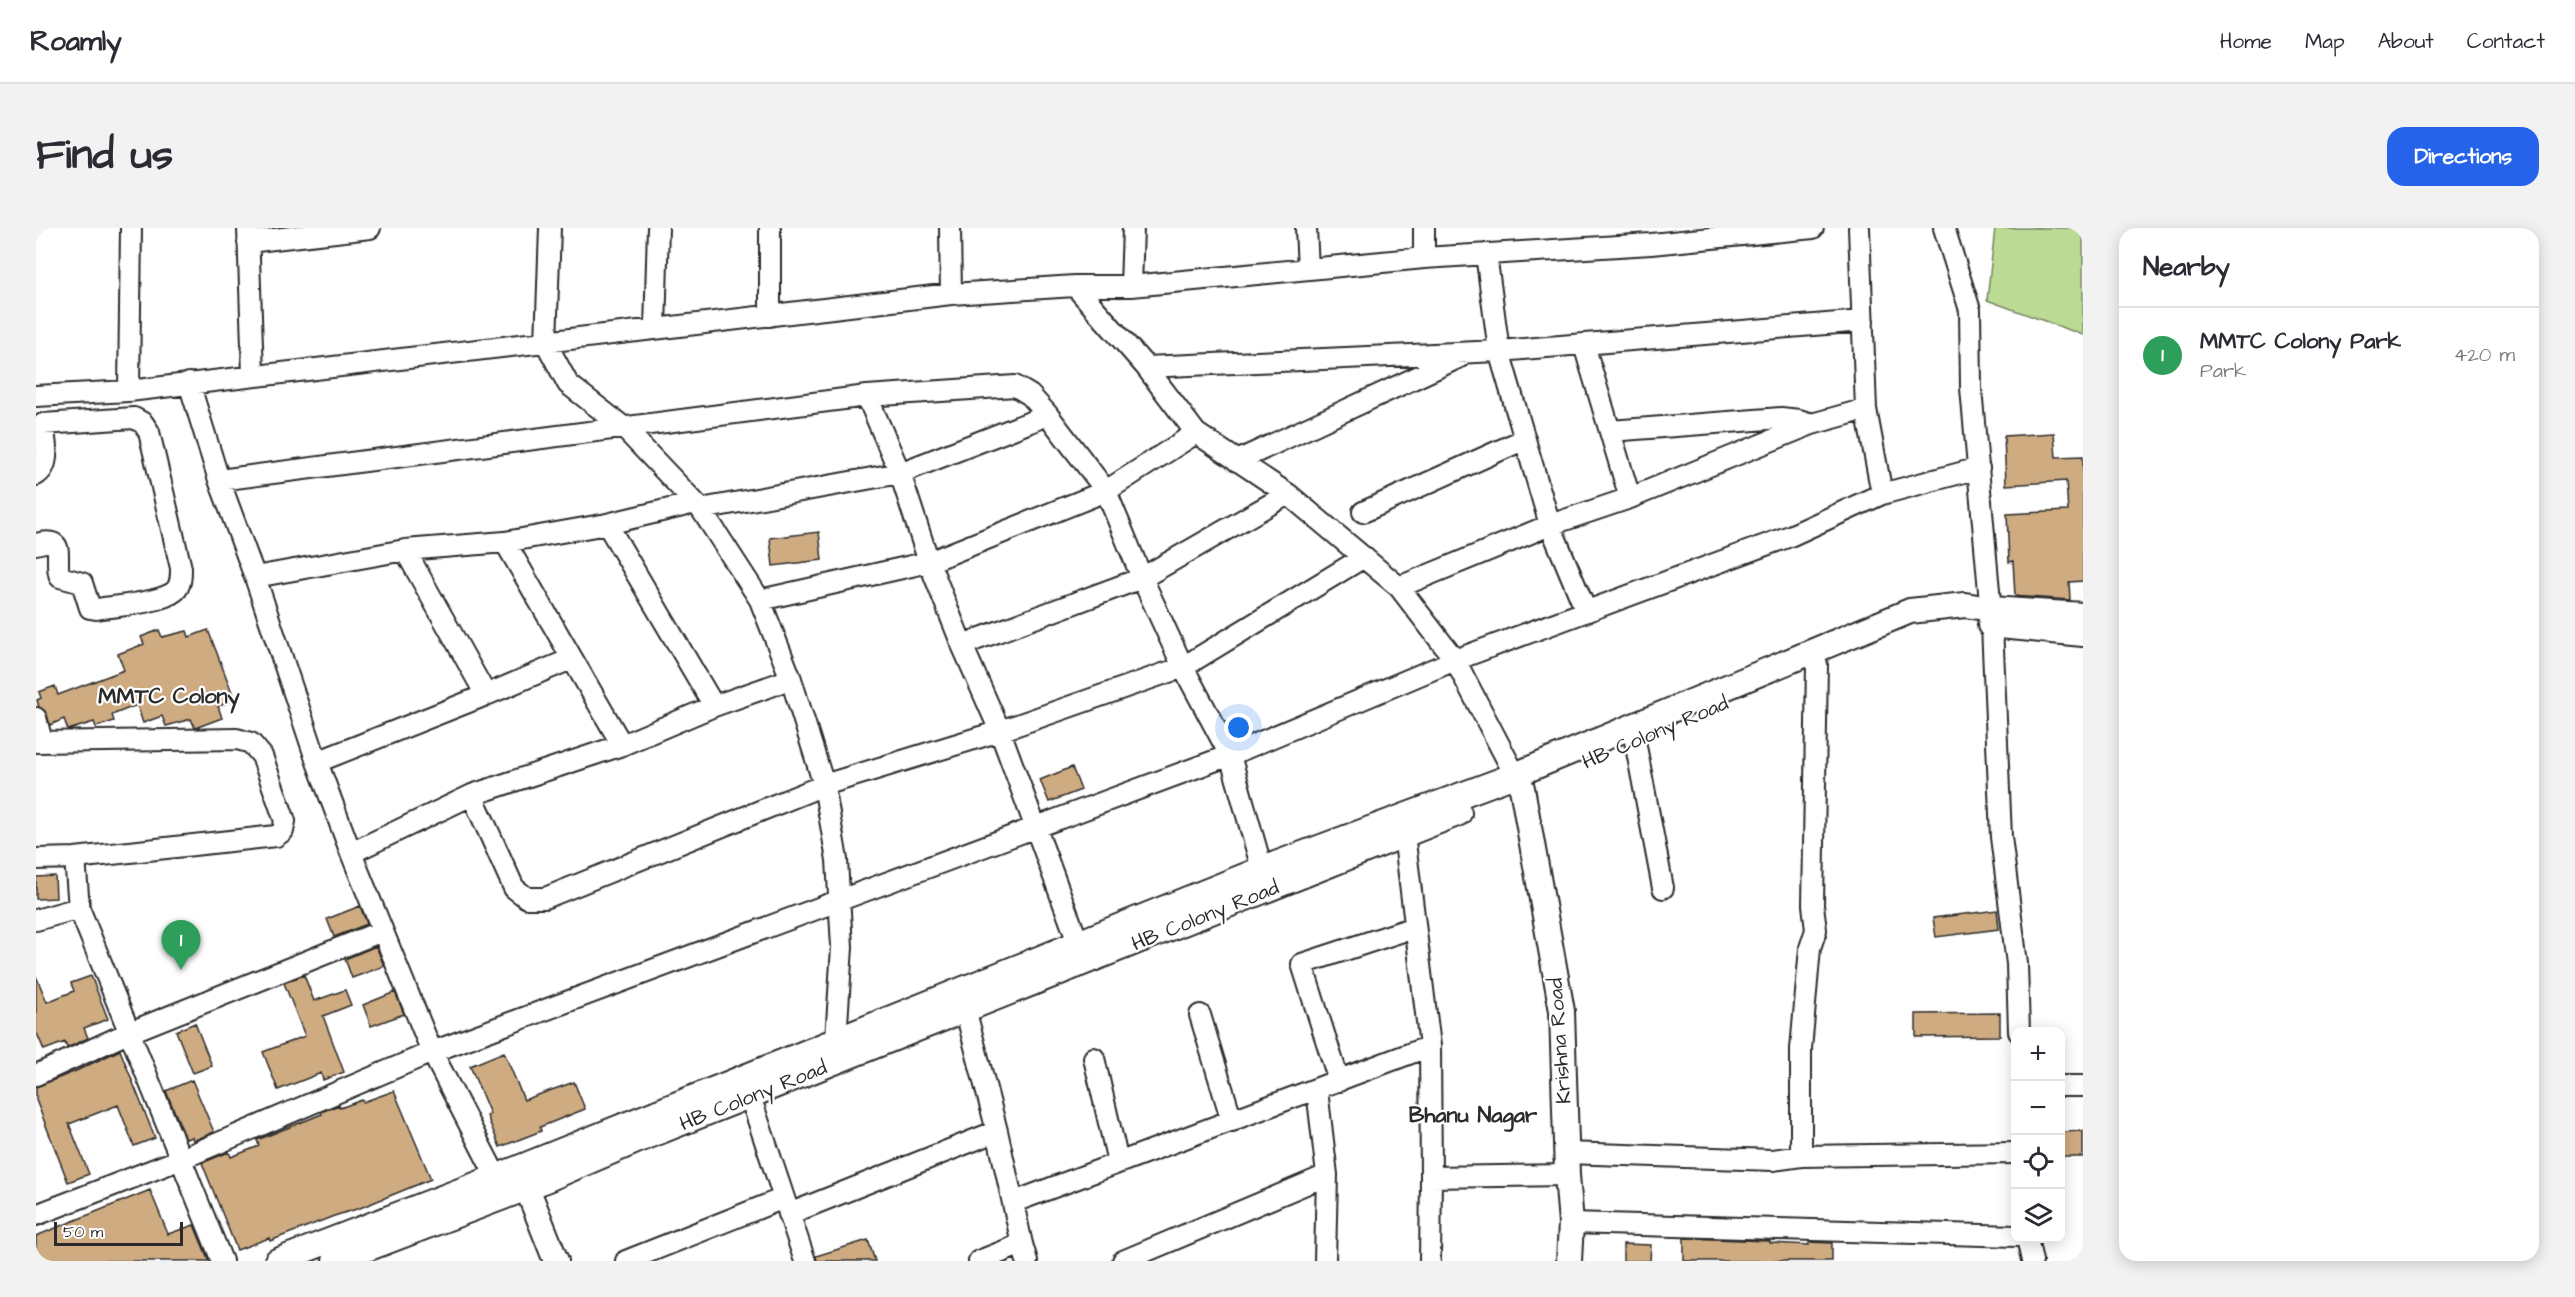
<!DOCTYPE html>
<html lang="en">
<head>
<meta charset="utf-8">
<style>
  body { margin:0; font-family:"Architects Daughter",sans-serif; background:#f2f2f3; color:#2b2b33 }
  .controls { position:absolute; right:18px; bottom:18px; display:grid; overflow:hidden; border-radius:12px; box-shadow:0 3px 15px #0003 }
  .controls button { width:54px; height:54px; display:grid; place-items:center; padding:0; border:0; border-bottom:2px solid #e1e1e2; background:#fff; color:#2b2b33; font:30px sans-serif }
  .scale { position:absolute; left:18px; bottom:15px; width:129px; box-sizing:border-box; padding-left:6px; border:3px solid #2b2b2b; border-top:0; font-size:16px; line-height:21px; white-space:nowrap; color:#2b2b2b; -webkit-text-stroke:4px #fff; paint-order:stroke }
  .you { position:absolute; left:1203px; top:500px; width:21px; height:21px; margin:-15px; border:4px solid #fff; border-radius:50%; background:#1a73e8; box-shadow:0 0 0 9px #1a73e833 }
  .badge { display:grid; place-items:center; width:39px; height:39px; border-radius:50%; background:#2563eb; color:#fff; font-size:20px; font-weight:700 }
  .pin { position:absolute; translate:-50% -50px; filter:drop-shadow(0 2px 3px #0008) }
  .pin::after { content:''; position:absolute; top:32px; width:21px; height:18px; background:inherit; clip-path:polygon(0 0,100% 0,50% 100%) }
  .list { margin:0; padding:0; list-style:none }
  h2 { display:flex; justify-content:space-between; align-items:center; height:78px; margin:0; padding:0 24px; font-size:26px }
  h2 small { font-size:20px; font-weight:400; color:#7c7c81 }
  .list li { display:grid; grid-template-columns:39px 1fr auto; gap:18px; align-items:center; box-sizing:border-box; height:96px; padding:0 24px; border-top:2px solid #e1e1e2 }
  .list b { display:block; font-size:22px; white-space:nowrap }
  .list p { margin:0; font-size:20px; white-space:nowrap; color:#7c7c81 }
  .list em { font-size:20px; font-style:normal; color:#7c7c81 }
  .icon { flex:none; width:33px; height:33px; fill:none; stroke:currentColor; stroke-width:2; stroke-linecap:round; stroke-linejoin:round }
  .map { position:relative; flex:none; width:2047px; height:1033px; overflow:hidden; border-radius:18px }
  header { display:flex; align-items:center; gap:36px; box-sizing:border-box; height:84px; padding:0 30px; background:#fff; border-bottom:2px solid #e1e1e2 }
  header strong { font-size:28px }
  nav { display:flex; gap:33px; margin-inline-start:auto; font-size:21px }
  .intro { display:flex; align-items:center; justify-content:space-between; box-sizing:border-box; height:144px; padding:0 36px }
  h1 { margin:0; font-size:42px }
  .button { padding:15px 27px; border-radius:18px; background:#2563eb; color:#fff; font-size:21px; font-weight:700 }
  main { display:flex; gap:36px; padding:0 36px }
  aside { flex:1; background:#fff; border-radius:18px; box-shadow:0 3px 15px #0003 }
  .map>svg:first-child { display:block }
  .green { fill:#bbdb94; stroke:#738360; stroke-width:1.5 }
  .building { fill:#cfab81; stroke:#2b2b2b; stroke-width:1.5 }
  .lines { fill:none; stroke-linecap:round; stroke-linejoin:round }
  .minor-casing { stroke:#2b2b2b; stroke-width:24 }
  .tertiary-casing { stroke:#2b2b2b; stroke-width:28 }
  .minor { stroke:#fff; stroke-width:20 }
  .tertiary { stroke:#fff; stroke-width:24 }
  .labels { text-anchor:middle; stroke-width:4.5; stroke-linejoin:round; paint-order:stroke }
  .street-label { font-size:21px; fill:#2b2b2b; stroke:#fff }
  .neighbourhood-label { font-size:22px; font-weight:bold; fill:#2b2b2b; stroke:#fff }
</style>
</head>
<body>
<header>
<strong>Roamly</strong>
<nav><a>Home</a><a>Map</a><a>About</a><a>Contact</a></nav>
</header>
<div class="intro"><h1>Find us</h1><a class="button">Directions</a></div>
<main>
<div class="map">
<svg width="2047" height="1033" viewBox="0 0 2047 1033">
  <rect width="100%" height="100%" fill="#fff"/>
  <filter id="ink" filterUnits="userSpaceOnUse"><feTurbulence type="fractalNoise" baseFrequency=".0167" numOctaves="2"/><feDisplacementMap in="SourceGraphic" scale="12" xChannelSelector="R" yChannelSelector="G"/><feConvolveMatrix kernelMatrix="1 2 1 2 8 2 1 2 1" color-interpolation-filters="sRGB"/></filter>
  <g filter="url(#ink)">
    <!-- green -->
    <path class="green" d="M1959,0H2047V107L1951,72Z"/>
    <!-- building -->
    <path class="building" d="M2018,205L2020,229L2047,228V353L2033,354L2034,372L1979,368L1977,333L1973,334L1971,286L2032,283L2030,253L1970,257L1968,208Z
      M783,304L786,332L737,338L734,310Z
      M123,402L126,409L151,403L153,409L172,402L199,472L182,478L186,490L159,500L155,491L130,498L126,488L107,495L101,477L76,487L78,493L60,499L58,494L32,502L28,491L14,497L11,487L3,479L1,472L5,470L3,464L19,458L22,467L88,442L82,426L108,416L105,409Z
      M1036,539L1045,562L1013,574L1004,552Z
      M19,648L20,670L0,671V649Z
      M324,678L331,696L298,709L291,691Z
      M1961,682L1963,701L1900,709L1897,690Z
      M340,718L348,738L316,750L309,731Z
      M268,747L278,773L309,762L315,777L287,788L308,844L287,852L285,845L242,862L227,824L269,808L248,755Z
      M0,748L11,774L38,763L35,755L55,748L72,791L48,800L52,810L31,820L29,814L8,822L0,803Z
      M359,764L368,786L335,798L327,777Z
      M1964,785V808L1880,809V786Z
      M159,795L176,838L157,845L140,803Z
      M84,822L119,910L98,918L82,877L33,896L53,946L32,954L0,872V859L40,843Z
      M468,824L488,872L538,854L549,881L504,899L505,903L464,919L451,888L454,886L434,838Z
      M156,852L178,904L157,913L156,909L150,911L130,863Z
      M358,863L395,951L324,980L298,988L234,1013L233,1010L201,1022L166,935L193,924L195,929L223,918L221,912L286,886L285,884L303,877L304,880L326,872L327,874Z
      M2047,903V929H2025V904Z
      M114,962L132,1006L158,997L173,1033H0V1008Z
      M1648,1010L1734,1013V1015L1773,1017V1014L1796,1015V1033H1648Z
      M832,1012L839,1033H781L780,1028Z
      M1587,1016L1615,1017L1614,1033H1587Z"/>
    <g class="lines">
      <defs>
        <path id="minor" d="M212,0L217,147
          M514,0L510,115L532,156L586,198L665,281L724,372L755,451L788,557L801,632L806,719L800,811
          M734,0V88
          M914,0L915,66
          M1270,0L1272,41
          M1908,0L1934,82L1935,160L1956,397L1965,609L1981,736L1983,804
          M212,14L334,0
          M1450,26L1463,123L1514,297L1550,383
          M1388,30V0
          M1039,58L1110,139L1160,205L1252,266L1363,359L1419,432L1479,547
          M1095,58L1097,0
          M619,101L622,0
          M1548,117L1594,270
          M1110,139L1463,123L1827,93
          M153,155L183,252L219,349L281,534L315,625L396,824L467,962
          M93,163L95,0
          M0,168L93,163L915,66L1039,58H1095L1388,30L1615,16L1777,0
          M831,168L864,245L893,334L926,417L964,503L1047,728
          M1574,203L1745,190L1763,192L1776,196
          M1201,233L1424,129
          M0,247C16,237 9,213 7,196L98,190L107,195L113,204L145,340C145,349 145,357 139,363C125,375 79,378 60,381L54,380L46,355L24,349C17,332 33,307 0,316
          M183,252L831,168L979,158L994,167L1012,187L1070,263L1106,350L1147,439L1194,527L1226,641
          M1846,266L1943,240
          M665,281L864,245L1012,187
          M1327,284L1489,211
          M571,296L678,478
          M469,314L586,517
          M369,322L450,467L535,431
          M219,349L369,322L469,314L571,296L659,275
          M1363,359L1514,297L1594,270L1776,196L1830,181
          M724,372L893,334L1070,263L1160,205
          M926,417L1106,350L1252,266
          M0,490L6,514
          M1599,513L1627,660
          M0,514L201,511L215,515L226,528L249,593L247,603L240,608L39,630L0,631
          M281,534L450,467
          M436,567L478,660L491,670H509L788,557L964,503L1147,439L1328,329
          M1368,606L1394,818
          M315,625L436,567L586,517L678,478L755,451
          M39,630L43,680
          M0,692L43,680L186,1033
          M926,769L961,903L986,1016
          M1164,787L1196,893
          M1058,830L1082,934
          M0,847L92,805L346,703
          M1303,853L1266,736L1379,699
          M2024,858H2047
          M1281,862L1291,947L1289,1033
          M714,868L769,1033
          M1530,925L1737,932L1765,928L1980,925
          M1765,928V821L1774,720L1780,702L1777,677L1781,436
          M978,974L1394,818L1395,949
          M753,986L961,903
          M0,987L145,931L396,824L1194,527L1419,432L1754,308L1846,266L1830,181L1823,0
          M1535,995L1980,1008
          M1991,1010L1996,1033
          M590,1033L748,970
          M943,1033L986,1016L991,1033
          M1087,1033L1291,947
          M1394,1033L1395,949L1531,947"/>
        <path id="tertiary" d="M1954,397L2047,406
          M1479,547L1486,560L1526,783L1531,947L1535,995L1533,1033
          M491,960L520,1033
          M241,1033L460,949L1226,641L1479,547L1874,383L1929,377L1955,381L2047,387
          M299,1033L491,960L605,911L1423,585"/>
      </defs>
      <!-- minor casing -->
      <use href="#minor" class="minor-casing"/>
      <!-- tertiary casing -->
      <use href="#tertiary" class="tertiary-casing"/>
      <!-- minor -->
      <use href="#minor" class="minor"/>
      <!-- tertiary -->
      <use href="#tertiary" class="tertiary"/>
    </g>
  </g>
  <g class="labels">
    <!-- street labels -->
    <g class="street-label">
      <text transform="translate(1619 504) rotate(-23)" y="7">HB Colony Road</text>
      <text transform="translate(1169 687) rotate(-22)" y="7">HB Colony Road</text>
      <text transform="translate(1523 813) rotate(-94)" y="7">Krishna Road</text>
      <text transform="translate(717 867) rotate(-22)" y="7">HB Colony Road</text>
    </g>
    <!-- neighbourhood labels -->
    <g class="neighbourhood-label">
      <text x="133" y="475">MMTC Colony</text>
      <text x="1437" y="894">Bhanu Nagar</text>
    </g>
  </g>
</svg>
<div class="controls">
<button>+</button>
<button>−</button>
<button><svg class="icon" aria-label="locate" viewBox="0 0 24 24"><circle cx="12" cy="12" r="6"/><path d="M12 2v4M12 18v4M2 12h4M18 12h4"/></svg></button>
<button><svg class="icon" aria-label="layers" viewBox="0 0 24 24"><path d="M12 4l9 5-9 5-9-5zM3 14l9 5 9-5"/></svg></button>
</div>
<div class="scale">50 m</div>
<div class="you"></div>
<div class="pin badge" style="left:145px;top:742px;background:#2e9e5b">1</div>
</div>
<aside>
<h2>Nearby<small></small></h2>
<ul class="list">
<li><span class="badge" style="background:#2e9e5b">1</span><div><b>MMTC Colony Park</b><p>Park</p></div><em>420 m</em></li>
</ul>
</aside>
</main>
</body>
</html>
